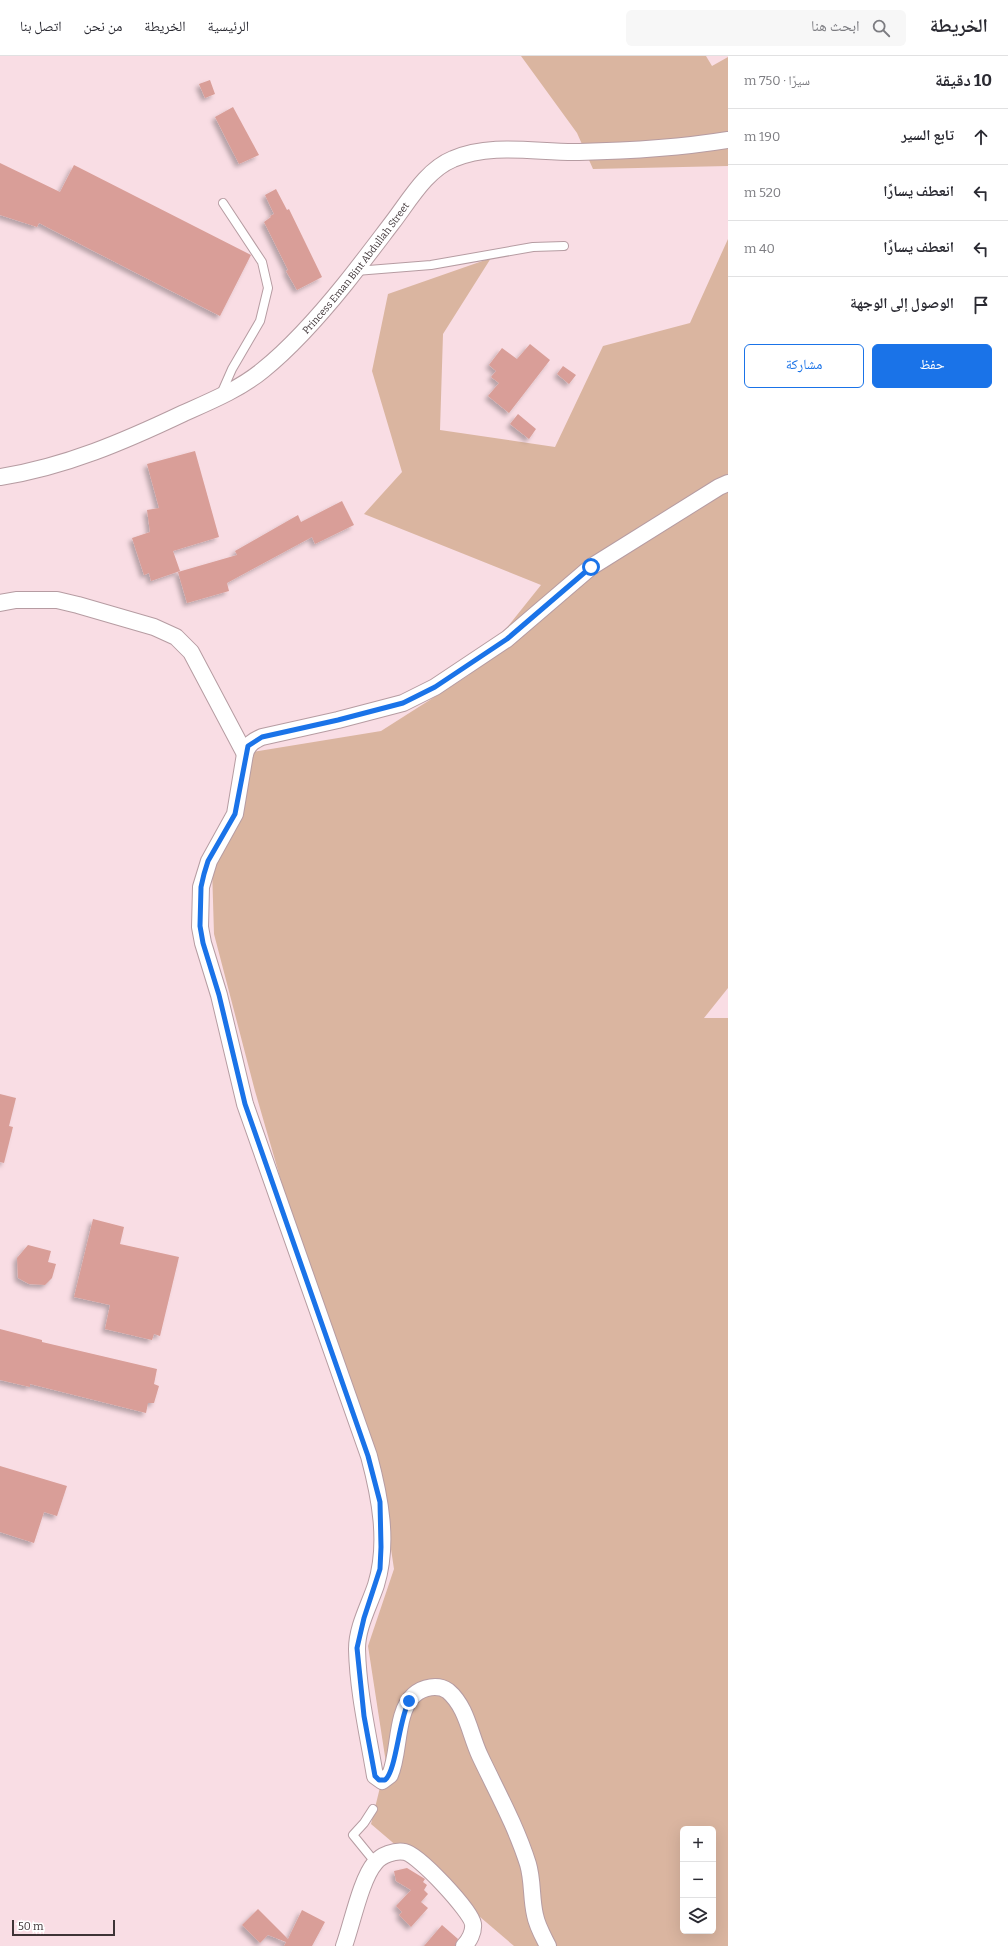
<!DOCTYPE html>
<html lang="ar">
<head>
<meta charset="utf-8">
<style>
  body { margin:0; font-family:Bitter,"Noto Naskh Arabic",serif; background:#f7f7f7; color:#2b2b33; direction:rtl }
  .controls { position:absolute; right:12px; bottom:12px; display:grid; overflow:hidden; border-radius:6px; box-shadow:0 4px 16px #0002 }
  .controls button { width:36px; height:36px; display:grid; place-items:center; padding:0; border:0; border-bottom:1px solid #e1e1e2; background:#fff; color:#2b2b33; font:20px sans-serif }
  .scale { position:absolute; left:12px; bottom:10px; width:103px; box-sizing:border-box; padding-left:4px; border:2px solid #3e3336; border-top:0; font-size:11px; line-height:14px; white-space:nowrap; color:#3e3336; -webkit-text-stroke:3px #fff; paint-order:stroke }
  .stop { position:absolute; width:12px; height:12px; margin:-9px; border:3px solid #1a73e8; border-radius:50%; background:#fff }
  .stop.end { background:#1a73e8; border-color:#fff; box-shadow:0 1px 4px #0008 }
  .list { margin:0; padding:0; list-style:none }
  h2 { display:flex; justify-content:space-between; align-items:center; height:52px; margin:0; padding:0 16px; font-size:17px }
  h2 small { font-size:13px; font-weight:400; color:#7c7c81 }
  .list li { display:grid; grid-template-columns:26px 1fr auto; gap:12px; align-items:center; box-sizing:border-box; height:56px; padding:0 16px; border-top:1px solid #e1e1e2 }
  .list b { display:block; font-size:15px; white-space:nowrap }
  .list em { font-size:13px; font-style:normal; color:#7c7c81 }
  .actions { display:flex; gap:8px; padding:12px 16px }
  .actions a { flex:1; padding:9px 0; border:1px solid #1a73e8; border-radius:6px; text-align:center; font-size:14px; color:#1a73e8 }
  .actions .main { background:#1a73e8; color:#fff }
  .icon { flex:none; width:22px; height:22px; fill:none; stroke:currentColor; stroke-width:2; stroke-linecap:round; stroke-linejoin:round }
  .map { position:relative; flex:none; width:728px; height:1890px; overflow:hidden; direction:ltr }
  header { display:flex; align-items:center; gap:24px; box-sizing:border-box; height:56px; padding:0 20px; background:#fff; border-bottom:1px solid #e1e1e2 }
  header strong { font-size:19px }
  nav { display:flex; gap:22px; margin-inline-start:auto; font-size:14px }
  .search { width:280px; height:36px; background:#f7f7f7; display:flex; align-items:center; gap:10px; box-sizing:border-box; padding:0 14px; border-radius:6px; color:#7c7c81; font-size:15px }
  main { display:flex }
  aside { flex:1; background:#fff }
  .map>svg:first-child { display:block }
  .green { fill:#dab5a0; fill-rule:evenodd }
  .building { fill:#d99e98; filter:url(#shadow) }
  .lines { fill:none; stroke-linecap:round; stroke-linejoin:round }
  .service-casing { stroke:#b69ca2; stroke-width:10 }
  .minor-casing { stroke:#b69ca2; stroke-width:18 }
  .service { stroke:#fff; stroke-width:8 }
  .minor { stroke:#fff; stroke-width:16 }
  .route { stroke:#1a73e8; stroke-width:5 }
  .labels { text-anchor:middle; stroke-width:3.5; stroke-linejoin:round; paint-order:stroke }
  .street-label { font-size:10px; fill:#3e3336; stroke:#fff }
</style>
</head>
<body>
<header>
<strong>الخريطة</strong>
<div class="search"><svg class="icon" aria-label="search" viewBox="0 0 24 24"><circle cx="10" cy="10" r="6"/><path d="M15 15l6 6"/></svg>ابحث هنا</div>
<nav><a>الرئيسية</a><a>الخريطة</a><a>من نحن</a><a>اتصل بنا</a></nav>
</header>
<main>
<aside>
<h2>10 دقيقة<small>سيرًا · 750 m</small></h2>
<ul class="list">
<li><svg class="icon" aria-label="ahead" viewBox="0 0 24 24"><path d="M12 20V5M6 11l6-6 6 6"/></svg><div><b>تابع السير</b></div><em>190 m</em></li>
<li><svg class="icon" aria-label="left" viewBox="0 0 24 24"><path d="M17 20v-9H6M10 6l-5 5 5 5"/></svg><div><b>انعطف يسارًا</b></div><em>520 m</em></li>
<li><svg class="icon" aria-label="left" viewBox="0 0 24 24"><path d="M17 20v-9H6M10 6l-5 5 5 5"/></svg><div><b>انعطف يسارًا</b></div><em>40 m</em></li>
<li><svg class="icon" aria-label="arrive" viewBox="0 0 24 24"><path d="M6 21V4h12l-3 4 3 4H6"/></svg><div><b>الوصول إلى الوجهة</b></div></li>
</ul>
<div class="actions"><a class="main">حفظ</a><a>مشاركة</a></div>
</aside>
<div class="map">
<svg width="728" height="1890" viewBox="0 0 728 1890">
  <defs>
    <filter id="shadow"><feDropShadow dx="-3.5" dy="3.5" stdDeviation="2" flood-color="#0004"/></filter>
  </defs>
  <rect width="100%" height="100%" fill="#f9dde4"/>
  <!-- green -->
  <path class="green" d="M521,0H706L712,10L728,1V110L593,113L577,77Z
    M728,183V932L704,962H728V1890H514L371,1768L386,1707L368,1590L394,1513L383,1440L304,1204L255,1035L214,878L212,812L253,696L381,675L469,619L541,529L364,458L402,416L372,315L388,238L491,202L443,278L440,374L555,391L603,290L690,267ZM683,1773H713V1875H683Z"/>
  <!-- building -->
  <path class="building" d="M210,24L215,38L205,42L199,28Z
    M233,51L259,99L239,108L215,61Z
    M0,107L60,136L74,109L251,199L220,260L39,167L37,171L0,159Z
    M276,133L287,154L289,153L322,221L297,234L286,215L288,214L264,166L271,161L270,160L274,158L265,139Z
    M530,288L550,304L509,357L488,340L499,327L491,321L496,315L489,309L502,292L517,303Z
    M563,310L576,319L569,328L557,318Z
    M518,358L536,373L529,383L510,368Z
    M195,395L219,481L173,495L180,515L151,525L149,517L144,519L132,482L150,476L147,454L159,452L147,408Z
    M342,445L354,469L315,488L312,481L227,527L229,535L187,547L178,516L237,499L235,495L298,459L301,466Z
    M0,1038L16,1042L9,1070L13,1071L4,1107L0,1106Z
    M93,1163L124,1171L120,1188L179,1201L160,1280L154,1278L152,1284L105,1273L110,1249L74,1241Z
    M28,1189L51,1195L48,1206L56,1208L52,1222L45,1229L29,1228L18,1222L17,1202Z
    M0,1273L42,1284V1286L157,1313L154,1328L159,1330L154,1347H148L146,1357L30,1328V1331L0,1324Z
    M0,1410L67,1430L57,1460L44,1456L34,1487L0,1476Z
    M407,1812L425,1823L423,1826L427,1829L424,1834L428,1838L421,1846L428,1852L411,1871L399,1859L402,1856L396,1850L411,1834L396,1825L394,1815Z
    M258,1853L288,1883L302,1854L325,1866L312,1890H284L286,1886L268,1879L260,1887L242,1869Z
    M442,1869L458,1883L455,1890H424Z"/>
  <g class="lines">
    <defs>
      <path id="service" d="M356,215L431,209L533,191L564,190
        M221,338L232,313L260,265L268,232L262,206L223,147
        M373,1753L364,1767L353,1779L375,1806"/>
      <g id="minor">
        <path id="s1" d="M0,421C65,411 125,385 184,357C211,345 240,333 263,314C294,289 320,259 345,228C361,208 376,188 392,167C409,145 426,114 453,103C492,86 538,97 579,96C629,95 679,92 728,84"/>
        <path d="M0,547L16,544H57L78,549L154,571L176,581L191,596L245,698"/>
        <path d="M344,1890C352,1868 361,1823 375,1807C381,1799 395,1794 405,1796C419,1799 471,1855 473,1868C474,1876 469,1885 464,1890"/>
        <path d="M548,1890C543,1880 537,1870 535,1859C531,1842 533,1825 528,1808C516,1770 497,1736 480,1700C470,1679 467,1651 448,1635C438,1628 423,1631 414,1639C395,1656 400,1697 390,1719L382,1725L375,1720C368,1678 358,1636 357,1593C357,1571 369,1550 376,1529C389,1487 380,1441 369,1400L245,1048L219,939L203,887L200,871L201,831L209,805L235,758L245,698C248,688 253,685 262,681L338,664L403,647L435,631L507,583L591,511L719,431L728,427"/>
      </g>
    </defs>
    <!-- service casing -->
    <use href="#service" class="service-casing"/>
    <!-- minor casing -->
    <use href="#minor" class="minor-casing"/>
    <!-- service -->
    <use href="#service" class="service"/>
    <!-- minor -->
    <use href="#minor" class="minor"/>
  </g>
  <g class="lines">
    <!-- route -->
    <path class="route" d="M409,1645C399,1663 396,1716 385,1724H379L375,1720L364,1660L357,1592L364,1562L380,1513L381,1491L380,1446L368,1400L245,1048L219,939L203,887L200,870L201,831L204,818L208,805L235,758L248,690L262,681L338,664L403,647L435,631L507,583L591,511"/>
  </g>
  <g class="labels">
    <!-- street labels -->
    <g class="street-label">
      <text dy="4" stroke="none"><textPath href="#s1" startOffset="424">Princess Eman Bint Abdullah Street</textPath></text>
    </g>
  </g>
</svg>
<div class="controls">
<button>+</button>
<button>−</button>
<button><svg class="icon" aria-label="layers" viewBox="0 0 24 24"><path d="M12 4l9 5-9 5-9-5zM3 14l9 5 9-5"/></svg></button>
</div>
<div class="scale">50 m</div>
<div class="stop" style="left:591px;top:511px"></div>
<div class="stop end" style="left:409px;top:1645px"></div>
</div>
</main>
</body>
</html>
